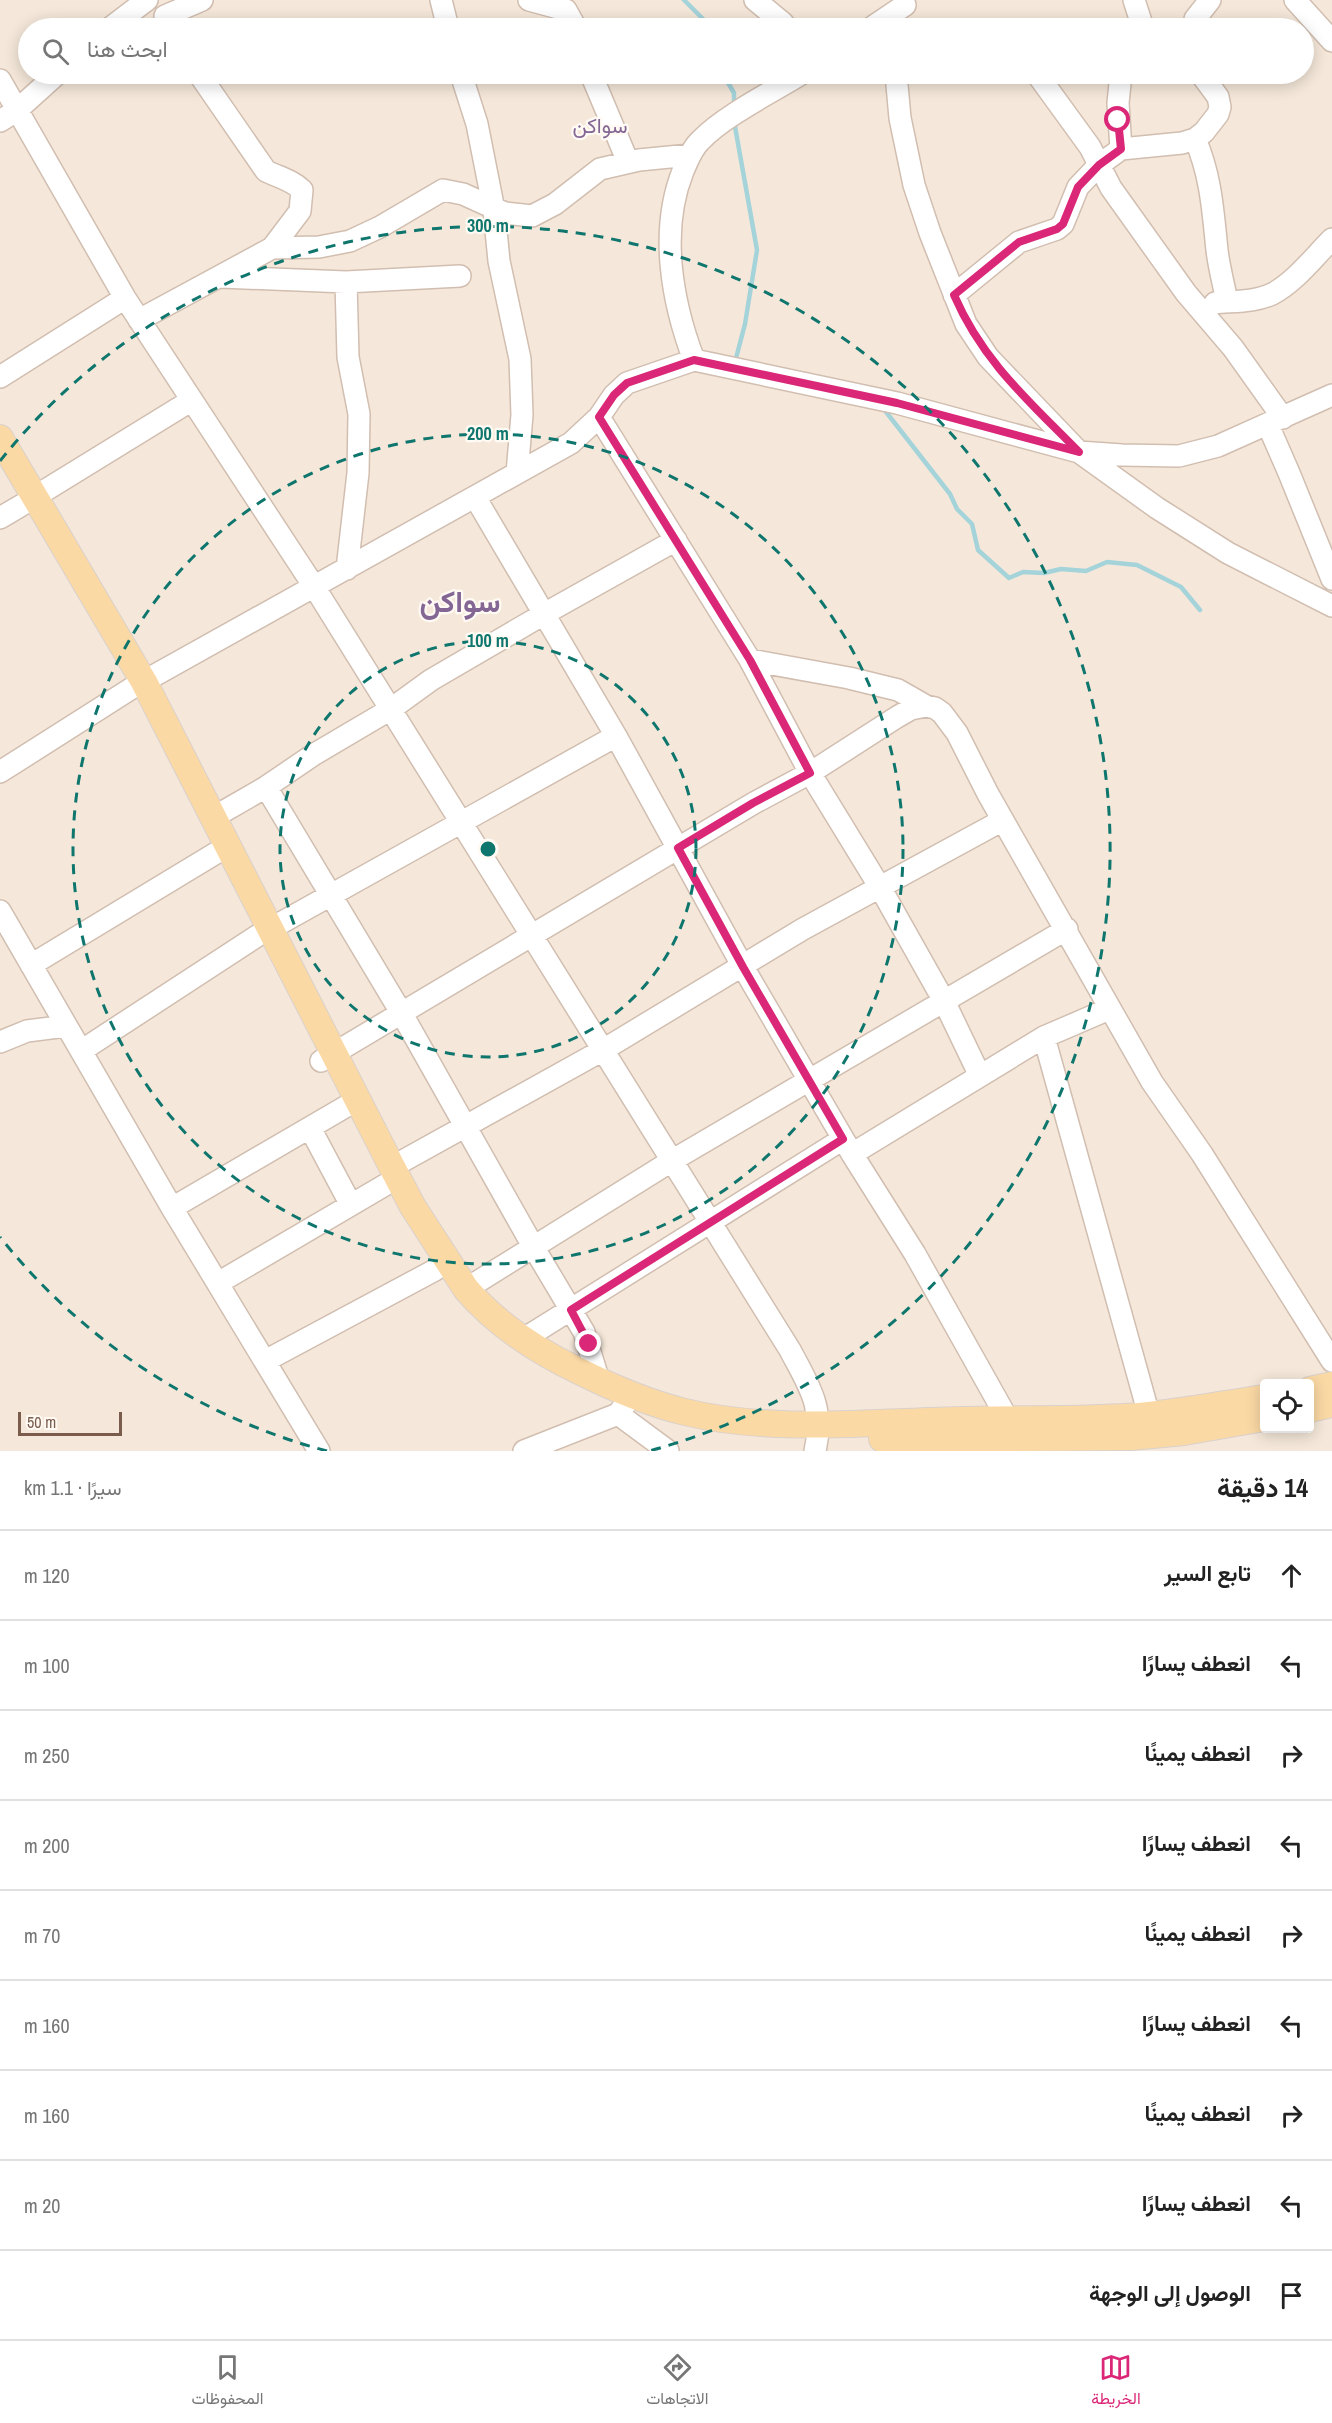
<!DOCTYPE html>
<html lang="ar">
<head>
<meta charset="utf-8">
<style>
  body { margin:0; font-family:"Archivo Narrow",Vazirmatn,sans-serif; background:#f2f2f2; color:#222; direction:rtl }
  .controls { position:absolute; right:18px; bottom:18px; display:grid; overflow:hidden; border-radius:6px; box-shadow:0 3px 15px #0003 }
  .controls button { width:54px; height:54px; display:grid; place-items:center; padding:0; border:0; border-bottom:2px solid #e0e0e0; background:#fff; color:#222; font:30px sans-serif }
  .scale { position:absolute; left:18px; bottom:15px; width:104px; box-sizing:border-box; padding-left:6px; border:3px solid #7a5c4d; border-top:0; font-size:16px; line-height:21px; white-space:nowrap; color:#7a5c4d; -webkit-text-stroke:4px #fffaf3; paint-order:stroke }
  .stop { position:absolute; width:18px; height:18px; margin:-14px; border:4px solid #db2777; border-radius:50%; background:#fff }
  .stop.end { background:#db2777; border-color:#fff; box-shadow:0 2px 6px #0008 }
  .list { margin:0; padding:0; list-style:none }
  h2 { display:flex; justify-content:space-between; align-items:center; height:78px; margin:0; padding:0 24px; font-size:26px }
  h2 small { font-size:20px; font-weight:400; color:#767676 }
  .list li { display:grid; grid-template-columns:39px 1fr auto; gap:18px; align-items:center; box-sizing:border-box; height:90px; padding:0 24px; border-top:2px solid #e0e0e0 }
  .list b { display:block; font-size:22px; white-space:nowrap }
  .list em { font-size:20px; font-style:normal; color:#767676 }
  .icon { flex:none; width:33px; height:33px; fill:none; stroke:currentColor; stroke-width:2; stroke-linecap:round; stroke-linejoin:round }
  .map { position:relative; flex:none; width:1332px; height:1451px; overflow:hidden; direction:ltr }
  .search { position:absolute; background:#fff; box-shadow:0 3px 15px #0003; left:18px; right:18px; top:18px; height:66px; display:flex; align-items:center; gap:15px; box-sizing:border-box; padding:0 21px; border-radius:33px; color:#767676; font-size:22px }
  .sheet { height:888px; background:#fff }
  nav { display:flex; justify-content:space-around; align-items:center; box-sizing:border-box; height:84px; border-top:2px solid #e0e0e0; background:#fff; font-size:16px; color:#767676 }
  nav a { display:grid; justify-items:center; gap:3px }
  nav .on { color:#db2777 }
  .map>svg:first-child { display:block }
  .residential { fill:#f5e8da; fill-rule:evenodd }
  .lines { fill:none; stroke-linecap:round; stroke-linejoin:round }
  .stream { stroke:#a5d3da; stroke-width:4.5 }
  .minor-casing { stroke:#d1beb0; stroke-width:24 }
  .major-casing { stroke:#dad1cd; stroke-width:28 }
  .minor { stroke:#fff; stroke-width:21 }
  .major { stroke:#fbd9a5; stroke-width:26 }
  .route { stroke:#db2777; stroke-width:8 }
  .ring { fill:none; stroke:#0f766e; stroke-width:3; stroke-dasharray:10 8 }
  .labels { text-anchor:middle; stroke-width:4.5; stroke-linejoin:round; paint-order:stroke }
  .quarter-label { font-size:21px; fill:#846695; stroke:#fffaf3 }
  .town-label { font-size:30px; font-weight:bold; fill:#846695; stroke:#fffaf3 }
  .centre { fill:#0f766e; stroke:#fffaf3; stroke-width:3 }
  .ring-label { font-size:18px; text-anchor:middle; font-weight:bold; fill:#0f766e; stroke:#fffaf3; stroke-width:4.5; stroke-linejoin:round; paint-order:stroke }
</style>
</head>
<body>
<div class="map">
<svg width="1332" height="1451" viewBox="0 0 1332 1451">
  <rect width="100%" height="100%" fill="#fdf6ec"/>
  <!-- residential -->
  <path class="residential" d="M0,0H1332V1451H0ZM28,28H1304V74H28ZM1264,1384H1310V1428H1264Z"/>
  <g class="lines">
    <!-- stream -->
    <path class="stream" d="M684,0L705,21L707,28
      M723,74L734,93V106
      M734,121L757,250L745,324L735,362
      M883,408L950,494L957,509L972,524L978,550L1009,578L1023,572L1044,573L1061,569L1086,571L1107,562L1137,565L1181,587L1200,610"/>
    <defs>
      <path id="minor" d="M441,0L448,28
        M529,0L566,10L576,28
        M755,0L783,23
        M1134,0L1143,28
        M1295,0L1332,41
        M165,16L202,0
        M110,28L147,0
        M871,28L905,5
        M1194,28L1195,19L1210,0
        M199,74L266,171C278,177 292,180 302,190L300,211L272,248
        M461,74L477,124L494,210L499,261L520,359L522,415L517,473
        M591,74L628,162
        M896,74L900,118L914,185L930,233L966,324L988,357L1079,452L1157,508L1228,553L1332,606
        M1037,74L1090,147L1111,188L1186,293L1233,348L1283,418
        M0,80L125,298L315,588L790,1350C809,1386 825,1408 815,1451
        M0,121L16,111L57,74
        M1195,139C1211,175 1213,212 1217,250C1219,268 1224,285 1227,302
        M1121,149L1118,103L1121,74
        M221,277L346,282L348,357L359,414L358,473L347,569
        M346,282L460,276
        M954,295L1019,242L1057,229L1063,224L1078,187L1099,165L1121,149L1182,143L1195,139L1204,132L1218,114L1220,107L1218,97L1201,74
        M1215,303C1233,301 1256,302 1272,294C1295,282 1314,257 1332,239
        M139,320L272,248L319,247L350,241L380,227L443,190L463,194L505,213L532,216L555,204L600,169L639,160L690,155
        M694,360C672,302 659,231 683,171C688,160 692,148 701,140C724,116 772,92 801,74
        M0,377L125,298
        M599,417L750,660L810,773L881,889L944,1001L980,1076
        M1268,425L1289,473L1332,579
        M36,496L192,400
        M475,497L616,736L743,967L852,1154L915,1254L1007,1418
        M0,518L22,505
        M750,660L849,678L898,690L926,706L935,708L942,713L957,733L988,794L1152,1082L1202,1154L1332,1361
        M0,772L132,688L571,443L599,417L614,395L627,383L694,360L897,403L1079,452L1122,455L1179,456L1218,446L1332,395
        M266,787L402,1014L534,1248L584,1332L599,1381
        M214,817L266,787L313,755L391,709L431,680L544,614L676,540
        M0,911L172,1208L319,1451
        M270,929L616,736
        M31,965L216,853
        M1044,1037L1149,1415
        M0,1042L27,1031L66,1026
        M81,1051L257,936
        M321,1061L754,803L810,773L897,717L911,709L926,706
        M310,1128L351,1205
        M852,1154L1044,1037L1109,1009
        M392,1167L603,1050L803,929L1003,820
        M172,1208L357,1100
        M218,1283L385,1185
        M466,1289L673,1160L1067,929
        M522,1340L843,1139
        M265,1361L435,1270
        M618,1414L668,1451
        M524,1451L618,1414L632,1395"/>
      <path id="major" d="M0,438L144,682L392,1167L413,1207L466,1289C497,1325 537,1351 579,1371C613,1388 648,1403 685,1412C770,1433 874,1422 961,1420C1020,1418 1080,1421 1139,1416C1181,1412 1223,1404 1264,1398
        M1310,1390L1332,1385
        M1310,1409L1332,1404
        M882,1439L1131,1437L1184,1432L1264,1418"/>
    </defs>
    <!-- minor casing -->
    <use href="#minor" class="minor-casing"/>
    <!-- major casing -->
    <use href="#major" class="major-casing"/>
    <!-- minor -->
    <use href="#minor" class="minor"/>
    <!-- major -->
    <use href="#major" class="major"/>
  </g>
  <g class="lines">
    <!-- route -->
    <path class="route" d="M589,1344L571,1310L843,1139L743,967L678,848L753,803L810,773L750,660L599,417L614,395L627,383L694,360L897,403L1079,452C1029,401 983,362 954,295L1019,242L1057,229L1063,224L1078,187L1099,165L1121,149L1118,120"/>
  </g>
  <!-- distance rings -->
  <g class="ring">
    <circle cx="488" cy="849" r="208"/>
    <circle cx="488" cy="849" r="415"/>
    <path d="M327 1451A623 623 0 0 1 0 1237M0 461A623 623 0 1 1 649 1451"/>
  </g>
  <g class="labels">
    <!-- quarter labels -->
    <g class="quarter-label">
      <text x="600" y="133">سواكن</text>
    </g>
    <!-- town labels -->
    <g class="town-label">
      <text x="460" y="612">سواكن</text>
    </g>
  </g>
  <circle cx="488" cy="849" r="9" class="centre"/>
  <g class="ring-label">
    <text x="488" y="232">300 m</text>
    <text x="488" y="440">200 m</text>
    <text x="488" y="647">100 m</text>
  </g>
</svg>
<div class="controls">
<button><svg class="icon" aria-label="locate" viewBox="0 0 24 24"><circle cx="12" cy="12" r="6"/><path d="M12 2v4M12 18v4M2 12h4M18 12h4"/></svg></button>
</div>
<div class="scale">50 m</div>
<div class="stop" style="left:1118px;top:120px"></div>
<div class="stop end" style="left:589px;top:1344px"></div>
<div class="search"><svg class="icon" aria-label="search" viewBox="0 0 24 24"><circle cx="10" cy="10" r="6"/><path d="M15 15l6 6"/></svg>ابحث هنا</div>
</div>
<section class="sheet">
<h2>14 دقيقة<small>سيرًا · 1.1 km</small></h2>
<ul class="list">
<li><svg class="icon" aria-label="ahead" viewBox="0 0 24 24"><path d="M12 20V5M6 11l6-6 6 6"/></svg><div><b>تابع السير</b></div><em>120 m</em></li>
<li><svg class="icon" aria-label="left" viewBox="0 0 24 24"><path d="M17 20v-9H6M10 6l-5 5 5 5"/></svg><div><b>انعطف يسارًا</b></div><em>100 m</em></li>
<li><svg class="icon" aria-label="right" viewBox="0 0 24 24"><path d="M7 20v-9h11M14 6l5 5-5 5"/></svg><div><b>انعطف يمينًا</b></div><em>250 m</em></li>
<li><svg class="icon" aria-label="left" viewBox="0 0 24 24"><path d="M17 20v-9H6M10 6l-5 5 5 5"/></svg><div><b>انعطف يسارًا</b></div><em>200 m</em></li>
<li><svg class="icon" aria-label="right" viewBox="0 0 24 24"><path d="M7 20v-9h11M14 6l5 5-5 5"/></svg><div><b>انعطف يمينًا</b></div><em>70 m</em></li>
<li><svg class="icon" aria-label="left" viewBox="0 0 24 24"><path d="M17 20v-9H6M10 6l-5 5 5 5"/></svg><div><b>انعطف يسارًا</b></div><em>160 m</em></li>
<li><svg class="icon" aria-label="right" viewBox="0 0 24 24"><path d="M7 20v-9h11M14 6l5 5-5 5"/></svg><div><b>انعطف يمينًا</b></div><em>160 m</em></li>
<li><svg class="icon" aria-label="left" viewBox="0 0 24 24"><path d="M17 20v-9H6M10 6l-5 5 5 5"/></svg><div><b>انعطف يسارًا</b></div><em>20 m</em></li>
<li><svg class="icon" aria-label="arrive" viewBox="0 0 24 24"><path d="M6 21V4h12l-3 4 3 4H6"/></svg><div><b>الوصول إلى الوجهة</b></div></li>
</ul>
</section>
<nav>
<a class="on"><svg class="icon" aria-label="map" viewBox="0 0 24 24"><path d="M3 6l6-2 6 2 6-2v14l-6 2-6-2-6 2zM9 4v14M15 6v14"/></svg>الخريطة</a>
<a><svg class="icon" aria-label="directions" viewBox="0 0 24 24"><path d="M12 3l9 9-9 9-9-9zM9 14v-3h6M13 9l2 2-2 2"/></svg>الاتجاهات</a>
<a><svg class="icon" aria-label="saved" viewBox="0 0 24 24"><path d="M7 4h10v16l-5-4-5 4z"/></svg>المحفوظات</a>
</nav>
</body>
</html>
